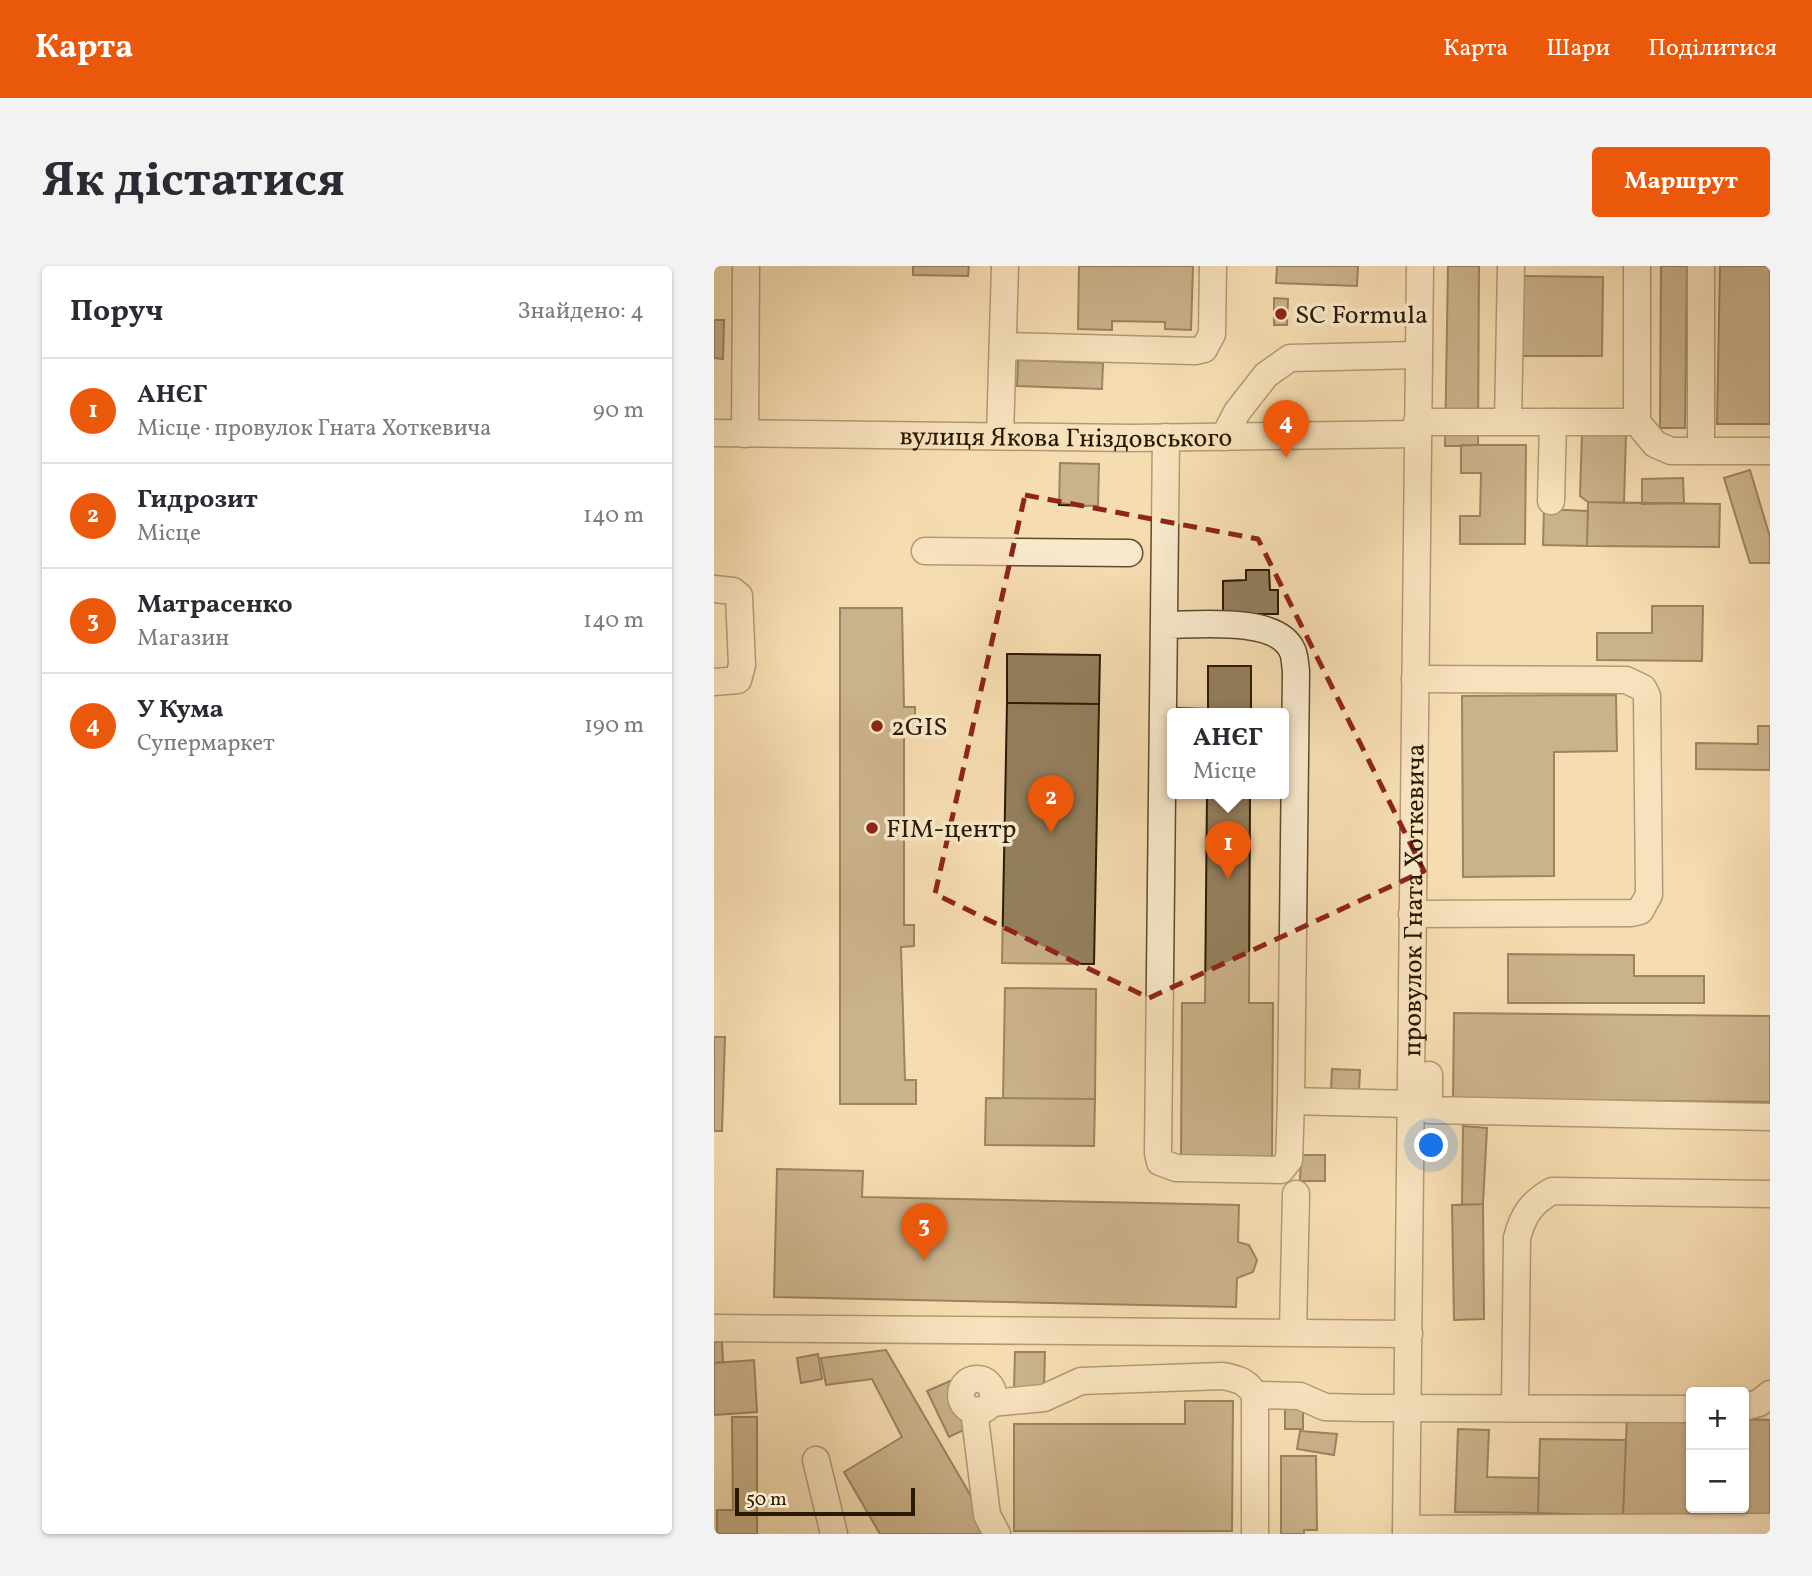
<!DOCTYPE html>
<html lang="uk">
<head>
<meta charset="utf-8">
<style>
  body { margin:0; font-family:Vollkorn,serif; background:#f2f2f3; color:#2b2b33 }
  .controls { position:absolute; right:21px; bottom:21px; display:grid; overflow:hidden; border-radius:7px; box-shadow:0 2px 5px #0004 }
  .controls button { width:63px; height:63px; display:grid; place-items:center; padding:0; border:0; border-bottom:2px solid #e1e1e2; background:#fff; color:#2b2b33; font:35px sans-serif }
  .scale { position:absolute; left:21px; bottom:18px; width:180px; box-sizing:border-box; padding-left:7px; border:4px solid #2a1901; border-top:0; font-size:19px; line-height:24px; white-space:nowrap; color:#2a1901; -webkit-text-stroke:5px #f9e9cc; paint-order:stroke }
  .you { position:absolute; left:718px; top:880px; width:24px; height:24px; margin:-18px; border:5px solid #fff; border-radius:50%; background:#1a73e8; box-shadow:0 0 0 10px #1a73e833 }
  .badge { display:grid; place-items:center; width:46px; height:46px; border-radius:50%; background:#ea580c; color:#fff; font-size:23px; font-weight:700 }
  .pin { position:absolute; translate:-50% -58px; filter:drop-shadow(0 2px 4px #0008) }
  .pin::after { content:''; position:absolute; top:37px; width:24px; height:21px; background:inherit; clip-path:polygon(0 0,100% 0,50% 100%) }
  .popup { position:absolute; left:453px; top:442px; width:122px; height:91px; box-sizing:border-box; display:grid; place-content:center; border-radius:7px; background:#fff; filter:drop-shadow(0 2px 5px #0005); font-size:23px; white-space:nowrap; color:#7c7c81 }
  .popup b { font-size:26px; color:#2b2b33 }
  .popup::after { content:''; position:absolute; left:50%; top:100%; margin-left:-14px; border:14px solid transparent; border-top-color:#fff }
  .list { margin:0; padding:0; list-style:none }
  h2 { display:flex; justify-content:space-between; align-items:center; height:91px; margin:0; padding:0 28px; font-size:30px }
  h2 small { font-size:23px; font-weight:400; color:#7c7c81 }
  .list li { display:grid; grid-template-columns:46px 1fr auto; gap:21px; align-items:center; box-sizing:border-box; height:105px; padding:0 28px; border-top:2px solid #e1e1e2 }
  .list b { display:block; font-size:26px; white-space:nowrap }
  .list p { margin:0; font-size:23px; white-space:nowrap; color:#7c7c81 }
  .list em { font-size:23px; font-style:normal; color:#7c7c81 }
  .map { position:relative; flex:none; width:1056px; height:1268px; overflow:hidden; border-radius:7px }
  header { display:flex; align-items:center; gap:42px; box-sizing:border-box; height:98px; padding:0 35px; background:#ea580c; color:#fff }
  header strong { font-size:33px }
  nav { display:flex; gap:38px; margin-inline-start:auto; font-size:24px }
  .intro { display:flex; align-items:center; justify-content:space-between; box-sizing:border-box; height:168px; padding:0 42px }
  h1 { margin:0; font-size:49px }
  .button { padding:18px 32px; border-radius:7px; background:#ea580c; color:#fff; font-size:24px; font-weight:700 }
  main { display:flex; gap:42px; padding:0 42px }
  aside { flex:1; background:#fff; border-radius:7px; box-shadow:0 2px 5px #0004 }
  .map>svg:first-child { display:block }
  .building { fill:#947f5d; stroke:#2a1901; stroke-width:2 }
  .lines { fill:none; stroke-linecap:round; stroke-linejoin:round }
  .minor-casing { stroke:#5d4a2d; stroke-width:29 }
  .minor { stroke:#f9e9cc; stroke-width:26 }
  .marked { fill:none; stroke:#8f2418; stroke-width:5; stroke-dasharray:14 9; stroke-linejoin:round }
  .poi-dot { fill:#8f2418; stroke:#f9e9cc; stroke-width:2.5 }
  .labels { text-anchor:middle; stroke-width:7; stroke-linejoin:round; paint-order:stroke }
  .poi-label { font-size:26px; fill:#2a1901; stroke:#f9e9cc; text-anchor:start }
  .street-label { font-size:26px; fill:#2a1901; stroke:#f9e9cc }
</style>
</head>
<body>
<header>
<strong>Карта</strong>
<nav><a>Карта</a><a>Шари</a><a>Поділитися</a></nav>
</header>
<div class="intro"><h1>Як дістатися</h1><a class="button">Маршрут</a></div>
<main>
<aside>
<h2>Поруч<small>Знайдено: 4</small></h2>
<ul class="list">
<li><span class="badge">1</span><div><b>АНЄГ</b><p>Місце · провулок Гната Хоткевича</p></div><em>90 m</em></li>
<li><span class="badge">2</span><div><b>Гидрозит</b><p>Місце</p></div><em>140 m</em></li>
<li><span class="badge">3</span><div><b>Матрасенко</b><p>Магазин</p></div><em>140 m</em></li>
<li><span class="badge">4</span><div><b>У Кума</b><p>Супермаркет</p></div><em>190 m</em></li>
</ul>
</aside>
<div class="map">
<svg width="1056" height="1268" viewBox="0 0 1056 1268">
  <rect width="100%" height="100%" fill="#f6ddb1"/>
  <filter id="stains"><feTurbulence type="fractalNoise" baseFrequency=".00286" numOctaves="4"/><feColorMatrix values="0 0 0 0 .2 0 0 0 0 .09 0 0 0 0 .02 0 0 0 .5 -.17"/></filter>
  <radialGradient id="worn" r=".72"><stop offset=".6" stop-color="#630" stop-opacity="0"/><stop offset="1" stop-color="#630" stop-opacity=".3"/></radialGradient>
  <!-- building -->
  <path class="building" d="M199,0H255L254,10L199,9Z
    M365,0H479L477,64L451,63V56L398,55V64L364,63Z
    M563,0H644L643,20L562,17Z
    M734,0H765L764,179L731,180Z
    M947,0H973L971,162H946Z
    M1006,0H1056V158H1003Z
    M808,10L889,11L888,90H808Z
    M560,32L574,33L573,59H560Z
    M0,54H10L9,93L0,92Z
    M304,94L389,97L388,123L303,120Z
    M868,167H912L910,237L874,236L866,230Z
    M747,179H812L811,278H746V250H766L767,207H747Z
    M346,197L385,198L384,240L345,239Z
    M1036,204L1056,271V297H1036L1010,212Z
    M969,212L970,237L928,238V213Z
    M874,236L1006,238L1005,281L873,280Z
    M830,243L874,245L873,280L829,279Z
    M532,304H555L556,324H564V348H509V315L532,314Z
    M938,340H989L988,395L883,394V367H938Z
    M126,342H188L190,441H201V465L190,466V659H200V680L187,681L191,814H202V838H126Z
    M293,388L386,389L385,438L293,437Z
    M494,400H537V447H494Z
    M902,429L903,485L840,486V610L749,611L748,430Z
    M293,437L385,438L380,698L288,697Z
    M454,442L494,443V447H458Z
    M1044,460H1056V504L982,503V477L1044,478Z
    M493,527H536L535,737H559L558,895L467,894L468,737H491Z
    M794,688L920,689V710H990V737H794Z
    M291,722L382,723L381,833L289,832Z
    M740,747L1056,750V836L739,833Z
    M0,771H11L8,865H0Z
    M618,803L646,804L645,825L617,824Z
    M272,832L381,833L380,880L271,879Z
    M749,860L773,862L769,938L748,939Z
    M587,889H611V915H586Z
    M63,903L149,905L148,931L525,939L524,976L535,979L543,994L539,1006L523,1012L522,1041L60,1031Z
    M769,938L770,1053L740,1054L738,939Z
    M0,1076H8L9,1096L0,1097Z
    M172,1084L279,1268H166L130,1206L188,1171L158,1113L112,1119L107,1092Z
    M301,1086H331L330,1123L300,1122Z
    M104,1088L108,1113L87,1117L83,1092Z
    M40,1094L43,1146L0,1149V1097Z
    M236,1115L258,1160L235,1171L213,1125Z
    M471,1135H519L518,1265H300V1158H471Z
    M571,1139H589V1163H571Z
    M913,1150L977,1152V1242H1001V1251L909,1250Z
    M18,1151H43V1268H3V1244H19Z
    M1030,1153L1056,1154V1252L1001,1251V1242H1030Z
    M744,1163L775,1164L773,1211L825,1212L824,1247L741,1246Z
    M586,1165L623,1168L620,1189L583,1183Z
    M826,1173L912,1174L909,1250L824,1247Z
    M567,1190H602L603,1264H590V1268H567Z"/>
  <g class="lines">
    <defs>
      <g id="minor">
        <path d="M923,0V156L941,178L957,185H1056"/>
        <path d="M289,80L481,85L490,83L498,68L499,0"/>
        <path d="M794,155L797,0"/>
        <path d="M703,156H923"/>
        <path id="s1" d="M0,167L418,172L703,168"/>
        <path d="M31,168L32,0"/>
        <path d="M286,170L291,0"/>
        <path d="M510,171L523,146L552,109L576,92L703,89"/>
        <path d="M987,185V0"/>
        <path d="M837,235L839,156"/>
        <path d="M211,285L415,287"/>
        <path d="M0,323L19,325L25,330L28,399L24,414L0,416"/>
        <path d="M451,359C483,359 563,350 578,384C581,389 581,399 582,405L577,835L575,894L567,904L462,902L446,896L444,887L452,171"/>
        <path d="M698,648L918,647L926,645L935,629L933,430L929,422L912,414L701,413"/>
        <path d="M715,809V844L1056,851"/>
        <path d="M577,835L696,838"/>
        <path d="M0,1062L695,1068"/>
        <path d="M579,1065L582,928"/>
        <circle cx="263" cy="1129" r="16"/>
        <path d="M541,1129L586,1130L611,1141L651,1142L977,1143"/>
        <path d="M277,1137L330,1132L367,1115L509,1110C524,1113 533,1115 541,1129V1268"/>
        <path d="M801,1140L803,972C809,949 817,937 838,925L1056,928"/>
        <path d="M1030,1141L1045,1137L1056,1128"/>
        <path d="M260,1144L273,1249L283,1268"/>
        <path d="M102,1194L120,1268"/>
        <path d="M692,1263L1056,1261"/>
        <path id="s2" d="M692,1268L706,0"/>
      </g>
    </defs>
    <!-- minor casing -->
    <use href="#minor" class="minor-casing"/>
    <!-- minor -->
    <use href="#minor" class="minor"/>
  </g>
  <!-- marked area -->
  <path d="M0 0H1056V1268H0ZM311,229L544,273L710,605L435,732L221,628Z" fill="#f6ddb1" fill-opacity=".55" fill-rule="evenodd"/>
  <path class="marked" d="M311,229L544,273L710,605L435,732L221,628Z"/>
  <!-- markers -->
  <g class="poi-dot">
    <circle cx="567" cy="48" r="7"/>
    <circle cx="163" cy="460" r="7"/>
    <circle cx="158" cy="562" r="7"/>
  </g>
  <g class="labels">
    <!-- poi labels -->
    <g class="poi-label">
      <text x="581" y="57">SC Formula</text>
      <text x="177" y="469">2GIS</text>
      <text x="172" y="571">FIM-центр</text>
    </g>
    <!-- street labels -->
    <g class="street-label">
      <text dy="9" stroke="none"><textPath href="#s1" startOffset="352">вулиця Якова Гніздовського</textPath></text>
      <text dy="9" stroke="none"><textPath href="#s2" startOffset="634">провулок Гната Хоткевича</textPath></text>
    </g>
  </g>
  <rect width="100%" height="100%" filter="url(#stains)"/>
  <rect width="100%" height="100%" fill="url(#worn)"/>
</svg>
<div class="controls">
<button>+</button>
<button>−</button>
</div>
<div class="scale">50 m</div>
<div class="you"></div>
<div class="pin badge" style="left:514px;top:613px">1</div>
<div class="popup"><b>АНЄГ</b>Місце</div>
<div class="pin badge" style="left:337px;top:567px">2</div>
<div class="pin badge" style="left:210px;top:995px">3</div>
<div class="pin badge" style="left:572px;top:192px">4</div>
</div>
</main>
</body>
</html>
